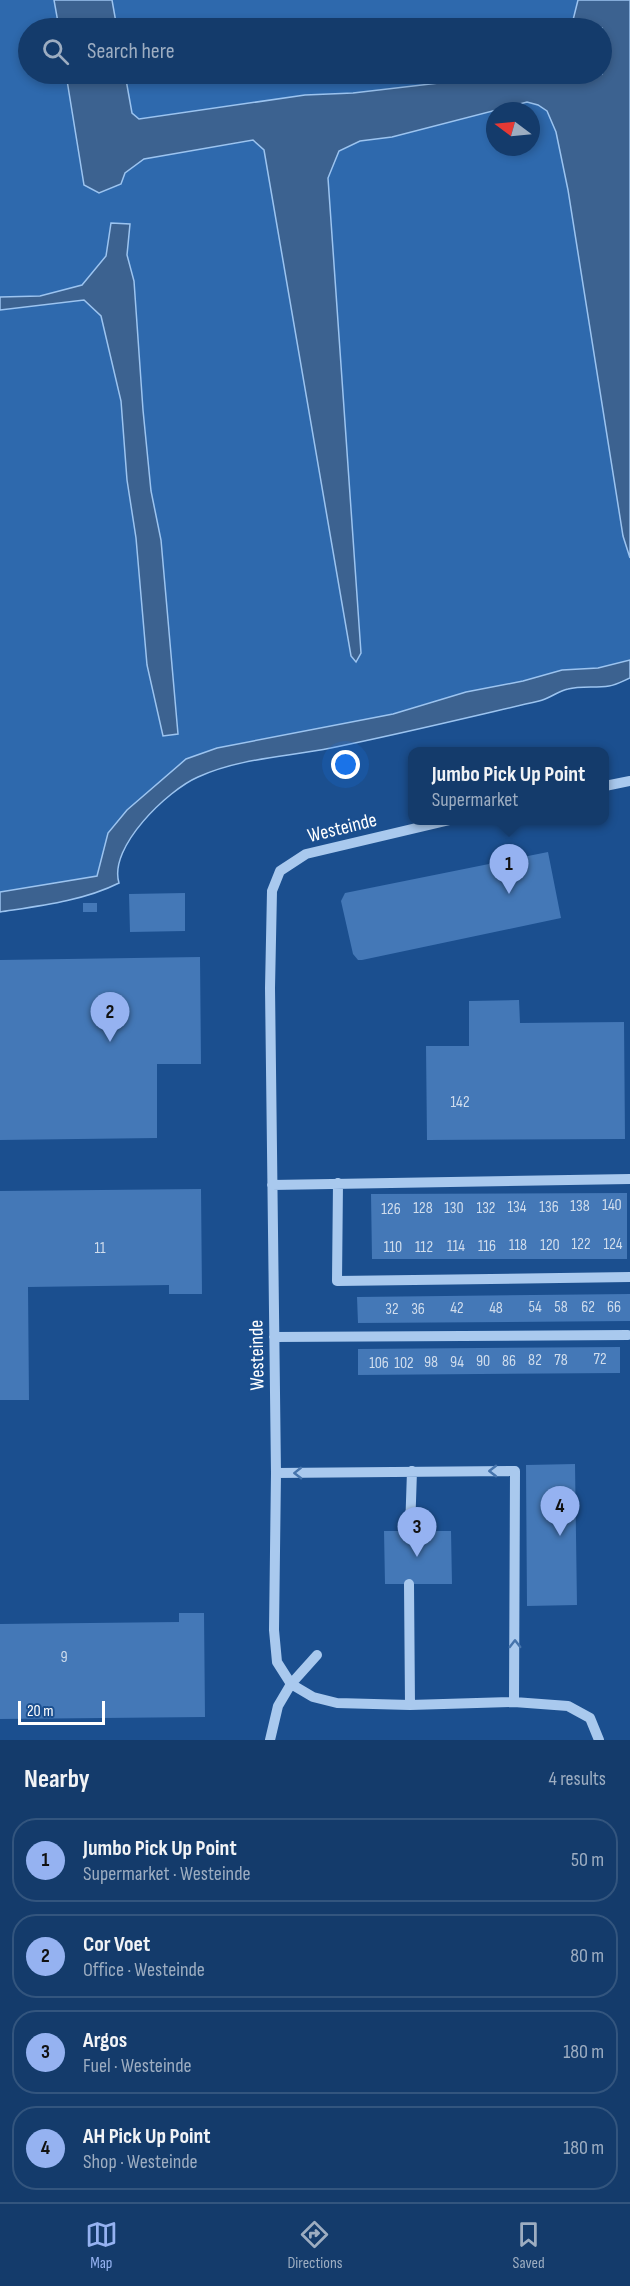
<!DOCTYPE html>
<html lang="en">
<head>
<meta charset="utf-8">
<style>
  body { margin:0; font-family:"Sofia Sans Condensed",sans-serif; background:#214673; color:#f1f3f6 }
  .compass { position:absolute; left:486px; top:102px; width:54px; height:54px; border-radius:50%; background:#143b6b; box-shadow:0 3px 9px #0003; rotate:286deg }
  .scale { position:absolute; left:18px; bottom:15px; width:87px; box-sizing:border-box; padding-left:6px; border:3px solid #fff; border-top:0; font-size:16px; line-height:21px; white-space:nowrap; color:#fff; -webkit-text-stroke:4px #1b4f8f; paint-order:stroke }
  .you { position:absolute; left:346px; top:765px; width:21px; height:21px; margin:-15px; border:4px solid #fff; border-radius:50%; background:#1a73e8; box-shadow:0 0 0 9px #1a73e833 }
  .badge { display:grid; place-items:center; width:39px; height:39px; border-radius:50%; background:#95b2f1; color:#111; font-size:20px; font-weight:700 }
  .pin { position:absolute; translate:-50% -50px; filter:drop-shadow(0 2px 3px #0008) }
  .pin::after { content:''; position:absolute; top:32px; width:21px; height:18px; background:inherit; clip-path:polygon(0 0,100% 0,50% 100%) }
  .popup { position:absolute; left:408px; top:747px; width:201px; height:78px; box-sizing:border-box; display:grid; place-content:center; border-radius:12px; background:#143b6b; filter:drop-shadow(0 2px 4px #0005); font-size:20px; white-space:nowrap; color:#9dadc1 }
  .popup b { font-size:22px; color:#f1f3f6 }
  .popup::after { content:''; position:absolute; left:50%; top:100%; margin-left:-12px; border:12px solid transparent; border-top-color:#143b6b }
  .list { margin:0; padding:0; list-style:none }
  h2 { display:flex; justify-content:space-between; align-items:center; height:78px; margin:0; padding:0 24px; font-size:26px }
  h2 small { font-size:20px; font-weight:400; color:#9dadc1 }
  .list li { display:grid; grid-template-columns:39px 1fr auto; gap:18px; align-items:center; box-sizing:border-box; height:84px; margin:0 12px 12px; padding:0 12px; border:2px solid #33557e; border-radius:24px }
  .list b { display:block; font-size:22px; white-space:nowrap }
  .list p { margin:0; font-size:20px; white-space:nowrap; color:#9dadc1 }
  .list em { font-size:20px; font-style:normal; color:#9dadc1 }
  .icon { flex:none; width:33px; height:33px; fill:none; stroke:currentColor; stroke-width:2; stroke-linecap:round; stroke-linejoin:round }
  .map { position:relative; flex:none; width:630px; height:1740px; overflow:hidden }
  .search { position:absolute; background:#143b6b; box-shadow:0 3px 9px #0003; left:18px; right:18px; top:18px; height:66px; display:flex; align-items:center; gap:15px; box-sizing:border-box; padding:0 21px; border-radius:33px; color:#9dadc1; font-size:22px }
  .sheet { height:462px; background:#143b6b }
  nav { display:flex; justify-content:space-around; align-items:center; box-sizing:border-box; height:84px; border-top:2px solid #33557e; background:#143b6b; font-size:16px; color:#9dadc1 }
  nav a { display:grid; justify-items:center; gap:3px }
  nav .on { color:#95b2f1 }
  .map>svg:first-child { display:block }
  .green { fill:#2e69ad; fill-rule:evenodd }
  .water { fill:#3c6290; stroke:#9cc4f0; stroke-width:1.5 }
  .building { fill:#4478b7 }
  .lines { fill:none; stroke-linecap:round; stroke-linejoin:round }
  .minor { stroke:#a9c9ee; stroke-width:10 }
  .oneway { stroke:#4674ac }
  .labels { text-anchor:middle; stroke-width:4.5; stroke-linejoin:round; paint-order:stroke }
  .number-label { font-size:16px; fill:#d0dded }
  .street-label { font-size:20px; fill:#fff; stroke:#1b4f8f }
</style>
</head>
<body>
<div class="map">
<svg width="630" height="1740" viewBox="0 0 630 1740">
  <rect width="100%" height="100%" fill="#1b4f8f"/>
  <!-- green -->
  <path class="green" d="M0,0H54L59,28H28V74H66L84,185L99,193L121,184L125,173L144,159L254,140L264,150L351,656L356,661L361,653L328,178L339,151L360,141L392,137L527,102L538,105L547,111L556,132L568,190L623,536L630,558V660L598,668L562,670L523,681L431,702L393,714L217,748L186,759L108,833L97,876L0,892V310L84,300L101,316L121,401L127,480L136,538L147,665L163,736L178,733L161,540L151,491L143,410L134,281L127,254L129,224H111L106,256L82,285L40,296L0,297ZM495,111H531V147H495Z
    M112,0H578L571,28H117Z
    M125,74H517L353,93L305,95L139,119L132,113Z"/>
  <!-- water -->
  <path class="water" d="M54,0H112L117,28H59Z
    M578,0H630V558L623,536L568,190L556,132L547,111L538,105L527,102L392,137L360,141L339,151L328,178L361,653L356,662L351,656L264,150L253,140L144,159L125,173L121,184L99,193L84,185L66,74H125L132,113L139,119L305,95L353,93L517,74H602V28H571Z
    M111,223L130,224L127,255L134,281L143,410L151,491L161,540L178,734L163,736L147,665L136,538L127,480L121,401L101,316L84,300L0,310V297L40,296L82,285L106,256Z
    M630,660V678C623,681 616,685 609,686C596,688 581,686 568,689C558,691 549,699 539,701C470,717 400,734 331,748C286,757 240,758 198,777C168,790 108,847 119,883C83,901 39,906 0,912V892L97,876L108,833L127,810L186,759L217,748L393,714L466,692L523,681L562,670L598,668Z"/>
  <!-- building -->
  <path class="building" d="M548,852L561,918L362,960H358L353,954L341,901L345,893Z
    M185,893V931L130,932L129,894Z
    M83,903H97V912H83Z
    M200,957L201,1064H157V1138L0,1140V960Z
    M519,1000L520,1023L624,1022L625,1139L427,1140L426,1046H469V1001Z
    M201,1189L202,1294H169V1285L28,1287L29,1400H0V1191Z
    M627,1193V1259H372L371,1194Z
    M630,1294V1321L358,1323L357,1297Z
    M620,1347V1373L358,1375V1349Z
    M575,1464L577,1605L527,1606L526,1465Z
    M384,1531H451L452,1584H385Z
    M179,1613H204L205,1717L0,1719V1624L179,1622Z"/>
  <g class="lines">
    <!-- minor -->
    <path class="minor" d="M605,786L630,781
      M450,820L306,854L280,871L272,891L270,988L276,1473L274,1630L277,1662L291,1684L313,1697L337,1703L410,1705L514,1702L568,1706L590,1718L599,1740
      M338,1183L337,1281L630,1277
      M272,1185L630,1179
      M274,1337L628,1335
      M276,1473L515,1471L514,1702
      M410,1531L412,1471
      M409,1584L410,1705
      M270,1740L278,1706L291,1684L317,1655"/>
  </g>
  <!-- one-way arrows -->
  <defs><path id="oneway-chevron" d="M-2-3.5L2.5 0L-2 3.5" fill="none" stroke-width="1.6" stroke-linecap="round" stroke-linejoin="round" transform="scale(1.5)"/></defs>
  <g class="oneway">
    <use href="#oneway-chevron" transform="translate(493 1471) rotate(180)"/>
    <use href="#oneway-chevron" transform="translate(298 1473) rotate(179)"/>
    <use href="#oneway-chevron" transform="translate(515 1644) rotate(-90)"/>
  </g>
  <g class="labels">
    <!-- number labels -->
    <g class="number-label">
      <text x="460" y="1107">142</text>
      <text x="612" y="1210">140</text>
      <text x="580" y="1211">138</text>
      <text x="517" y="1212">134</text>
      <text x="549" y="1212">136</text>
      <text x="423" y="1213">128</text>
      <text x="454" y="1213">130</text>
      <text x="486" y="1213">132</text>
      <text x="391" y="1214">126</text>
      <text x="581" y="1249">122</text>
      <text x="613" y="1249">124</text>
      <text x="518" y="1250">118</text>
      <text x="550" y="1250">120</text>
      <text x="456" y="1251">114</text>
      <text x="487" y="1251">116</text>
      <text x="393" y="1252">110</text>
      <text x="424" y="1252">112</text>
      <text x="100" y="1253">11</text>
      <text x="535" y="1312">54</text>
      <text x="561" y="1312">58</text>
      <text x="588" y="1312">62</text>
      <text x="614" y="1312">66</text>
      <text x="457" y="1313">42</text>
      <text x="496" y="1313">48</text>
      <text x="392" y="1314">32</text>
      <text x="418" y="1314">36</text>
      <text x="600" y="1364">72</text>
      <text x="535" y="1365">82</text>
      <text x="561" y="1365">78</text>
      <text x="483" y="1366">90</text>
      <text x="509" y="1366">86</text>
      <text x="431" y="1367">98</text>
      <text x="457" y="1367">94</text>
      <text x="379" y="1368">106</text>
      <text x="404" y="1368">102</text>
      <text x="64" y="1662">9</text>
    </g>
    <!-- street labels -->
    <g class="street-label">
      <text transform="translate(342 827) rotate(-14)" y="7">Westeinde</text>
      <text transform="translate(256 1355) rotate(-91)" y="7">Westeinde</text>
    </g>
  </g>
</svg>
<svg class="compass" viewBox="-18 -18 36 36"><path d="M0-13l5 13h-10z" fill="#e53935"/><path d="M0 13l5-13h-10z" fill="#9dadc1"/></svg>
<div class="scale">20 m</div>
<div class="you"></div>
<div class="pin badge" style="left:509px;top:894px">1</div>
<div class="popup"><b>Jumbo Pick Up Point</b>Supermarket</div>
<div class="pin badge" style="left:110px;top:1042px">2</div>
<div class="pin badge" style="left:417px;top:1557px">3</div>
<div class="pin badge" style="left:560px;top:1536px">4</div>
<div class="search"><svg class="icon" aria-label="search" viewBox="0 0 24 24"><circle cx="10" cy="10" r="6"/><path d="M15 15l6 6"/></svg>Search here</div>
</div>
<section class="sheet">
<h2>Nearby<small>4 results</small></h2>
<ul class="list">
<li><span class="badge">1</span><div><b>Jumbo Pick Up Point</b><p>Supermarket · Westeinde</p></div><em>50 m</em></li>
<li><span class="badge">2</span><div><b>Cor Voet</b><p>Office · Westeinde</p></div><em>80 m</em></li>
<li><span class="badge">3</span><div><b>Argos</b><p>Fuel · Westeinde</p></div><em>180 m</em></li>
<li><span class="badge">4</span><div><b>AH Pick Up Point</b><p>Shop · Westeinde</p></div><em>180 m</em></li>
</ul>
</section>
<nav>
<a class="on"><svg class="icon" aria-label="map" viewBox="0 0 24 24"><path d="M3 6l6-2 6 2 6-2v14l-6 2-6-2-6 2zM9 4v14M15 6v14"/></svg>Map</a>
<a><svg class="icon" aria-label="directions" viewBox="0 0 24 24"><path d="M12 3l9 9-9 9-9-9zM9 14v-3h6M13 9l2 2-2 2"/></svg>Directions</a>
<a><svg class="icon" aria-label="saved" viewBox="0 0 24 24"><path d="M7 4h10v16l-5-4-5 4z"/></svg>Saved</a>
</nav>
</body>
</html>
